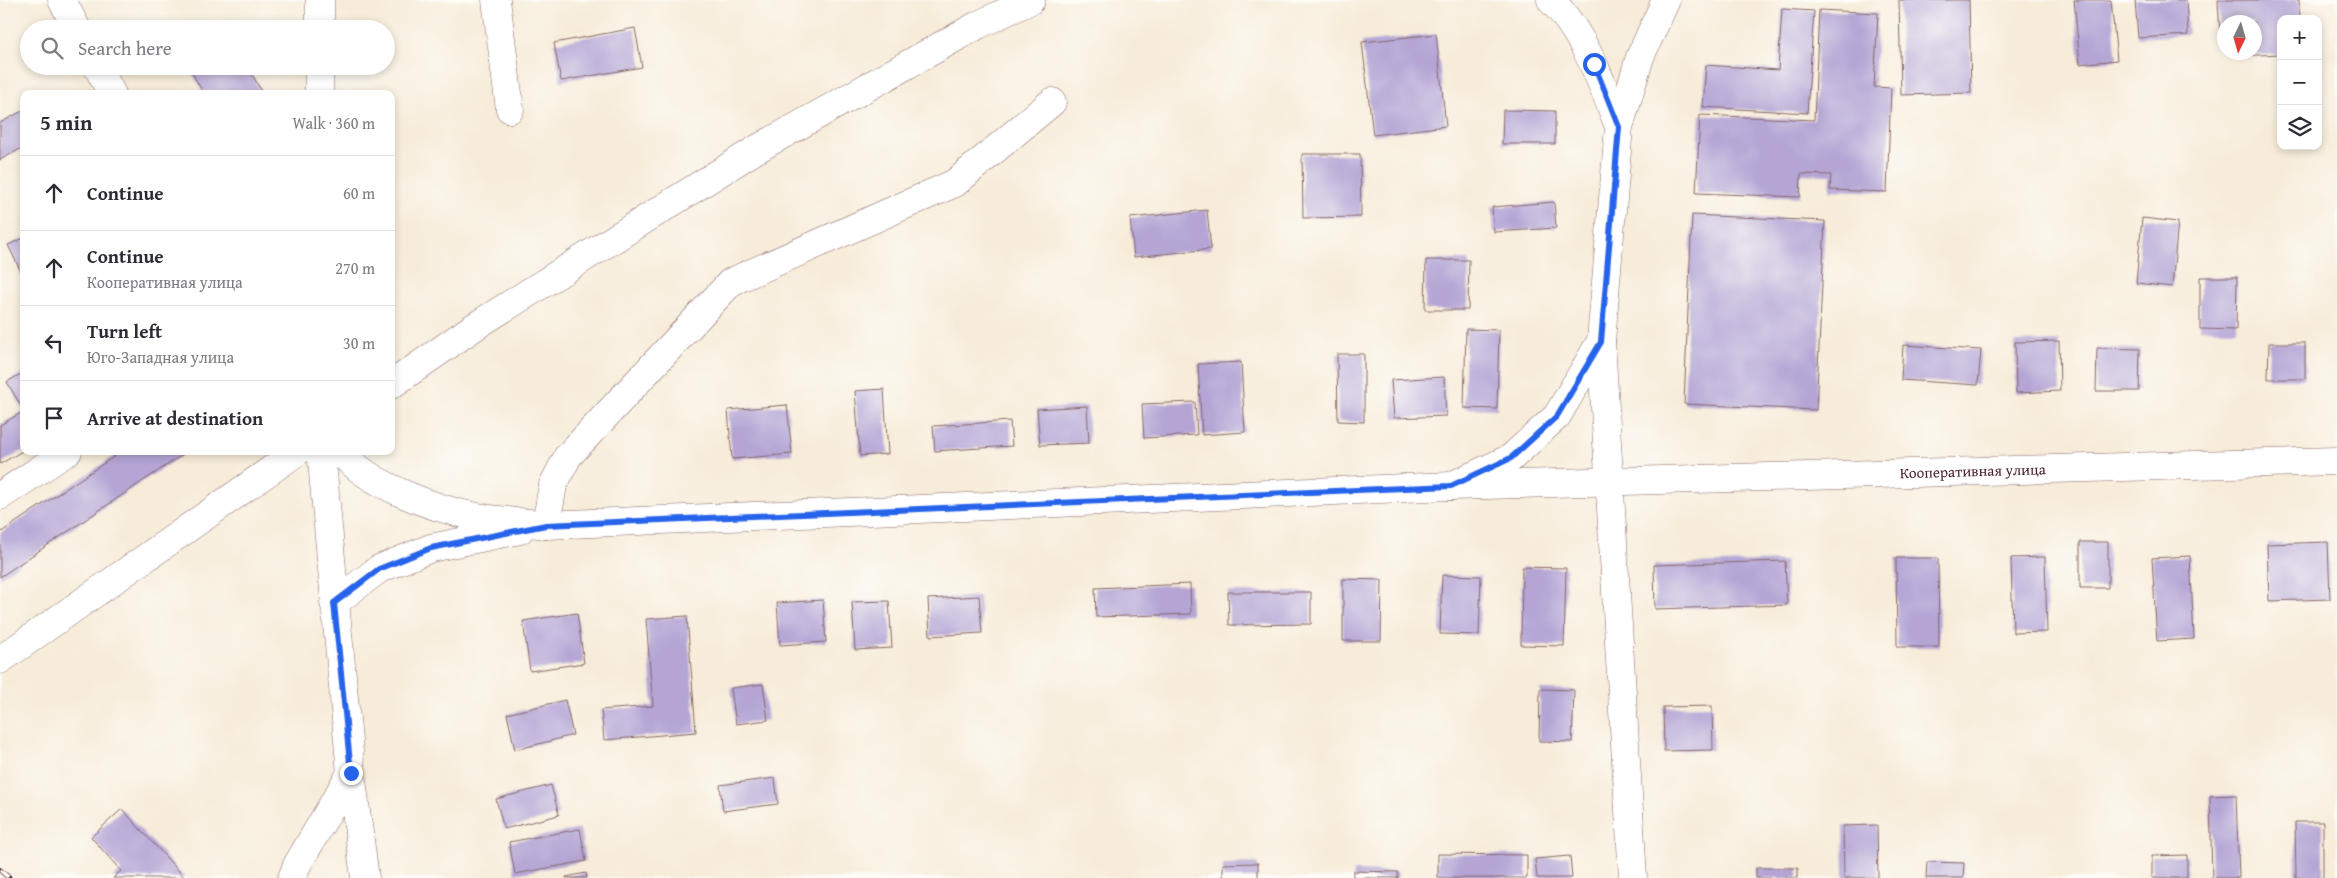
<!DOCTYPE html>
<html lang="en">
<head>
<meta charset="utf-8">
<style>
  body { margin:0; font-family:"Gentium Book Plus",serif; background:#f2f2f3; color:#2b2b33 }
  .controls { position:absolute; right:15px; top:15px; display:grid; overflow:hidden; border-radius:10px; box-shadow:0 2px 8px #0003 }
  .controls button { width:45px; height:45px; display:grid; place-items:center; padding:0; border:0; border-bottom:1px solid #e1e1e2; background:#fff; color:#2b2b33; font:25px sans-serif }
  .compass { position:absolute; left:2217px; top:15px; width:45px; height:45px; border-radius:50%; background:#fff; box-shadow:0 2px 8px #0003; rotate:185deg }
  .stop { position:absolute; width:15px; height:15px; margin:-11px; border:4px solid #2563eb; border-radius:50%; background:#fff }
  .stop.end { background:#2563eb; border-color:#fff; box-shadow:0 1px 5px #0008 }
  .list { margin:0; padding:0; list-style:none }
  h2 { display:flex; justify-content:space-between; align-items:center; height:65px; margin:0; padding:0 20px; font-size:21px }
  h2 small { font-size:16px; font-weight:400; color:#7c7c81 }
  .list li { display:grid; grid-template-columns:32px 1fr auto; gap:15px; align-items:center; box-sizing:border-box; height:75px; padding:0 20px; border-top:1px solid #e1e1e2 }
  .list b { display:block; font-size:19px; white-space:nowrap }
  .list p { margin:0; font-size:16px; white-space:nowrap; color:#7c7c81 }
  .list em { font-size:16px; font-style:normal; color:#7c7c81 }
  .icon { flex:none; width:28px; height:28px; fill:none; stroke:currentColor; stroke-width:2; stroke-linecap:round; stroke-linejoin:round }
  .map { position:relative; flex:none; width:2337px; height:878px; overflow:hidden }
  .search { position:absolute; background:#fff; box-shadow:0 2px 8px #0003; left:20px; top:20px; width:375px; height:55px; display:flex; align-items:center; gap:12px; box-sizing:border-box; padding:0 18px; border-radius:28px; color:#7c7c81; font-size:19px }
  .panel { position:absolute; background:#fff; box-shadow:0 2px 8px #0003; left:20px; top:90px; width:375px; height:365px; border-radius:10px }
  .map>svg:first-child { display:block }
  .building { fill:#b4a5d5 }
  .lines { fill:none; stroke-linecap:round; stroke-linejoin:round }
  .minor-casing { stroke:#876768; stroke-width:29 }
  .major-casing { stroke:#876768; stroke-width:29 }
  .minor { stroke:#fff; stroke-width:28 }
  .major { stroke:#fff; stroke-width:28 }
  .rail-casing { stroke:#4a1f2b; stroke-width:5.5 }
  .rail { stroke:#fdfcf7; stroke-width:4; stroke-dasharray:11; stroke-linecap:butt }
  .route { stroke:#2563eb; stroke-width:6 }
  .labels { text-anchor:middle; stroke-width:4.5; stroke-linejoin:round; paint-order:stroke }
  .street-label { font-size:15px; fill:#4a1f2b; stroke:#fdfcf7 }
</style>
</head>
<body>
<div class="map">
<svg width="2337" height="878" viewBox="0 0 2337 878">
  <rect width="100%" height="100%" fill="#fdfcf7"/>
  <filter id="ink" filterUnits="userSpaceOnUse"><feTurbulence type="fractalNoise" baseFrequency=".02" numOctaves="2"/><feDisplacementMap in="SourceGraphic" scale="10" xChannelSelector="R" yChannelSelector="G"/><feConvolveMatrix kernelMatrix="1 2 1 2 8 2 1 2 1" color-interpolation-filters="sRGB"/></filter>
  <filter id="wash" filterUnits="userSpaceOnUse"><feTurbulence type="fractalNoise" baseFrequency=".0096" numOctaves="4" result="noise"/><feDisplacementMap in="SourceGraphic" scale="20" xChannelSelector="R" yChannelSelector="G"/><feGaussianBlur stdDeviation="1.12" result="paint"/><feColorMatrix in="noise" values="0 0 0 0 0 0 0 0 0 0 0 0 0 0 0 0 0 1.4 0 .05"/><feComposite in="paint" operator="in"/></filter>
  <g filter="url(#wash)">
    <rect width="100%" height="100%" fill="#f7ecd9"/>
    <g id="blocks">
      <!-- building -->
      <path class="building" d="M1899,0H1969L1971,93L1901,95Z
        M2074,0H2111L2117,60L2080,64Z
        M2135,0H2186L2188,35L2138,38Z
        M2218,0H2299L2300,19H2281V54L2237,56V52H2254V22H2224V35H2220Z
        M1782,9L1814,11L1807,113L1703,107L1706,65L1778,70Z
        M1819,10L1878,13L1874,87L1891,88L1887,192L1830,190L1831,175L1801,174L1800,197L1696,193L1700,115L1814,120Z
        M635,28L642,67L561,81L554,43Z
        M1436,34L1446,126L1373,135L1362,42Z
        M188,66H247L261,90L254,94H204Z
        M24,110V147L0,160V123Z
        M1503,110L1555,111V144H1502Z
        M1302,154H1360L1361,217L1303,218Z
        M1554,202L1556,228L1494,232L1492,207Z
        M1207,210L1211,249L1134,257L1130,218Z
        M1692,215L1825,221L1816,410L1684,404Z
        M2142,218L2178,222L2172,287L2136,283Z
        M24,238V278L8,245Z
        M1426,260H1469L1468,310H1425Z
        M2200,277H2237L2236,330L2200,329Z
        M1466,329L1499,330L1497,409L1464,408Z
        M2059,341L2060,391L2016,393L2015,342Z
        M2269,343H2305V379H2268Z
        M1903,345L1981,350L1978,385L1901,380Z
        M2097,348L2140,349L2139,391H2096Z
        M1337,354H1364V422L1338,421Z
        M1241,362L1245,432L1202,435L1198,364Z
        M24,372V450L0,464V425L24,411L7,382Z
        M1444,377L1446,416L1394,418L1391,380Z
        M884,389L888,454L860,456L855,391Z
        M1195,402L1197,435L1144,438L1142,404Z
        M787,405L792,454L732,459L728,410Z
        M1087,406L1089,443L1040,445L1037,409Z
        M1010,421L1012,446L935,451L933,426Z
        M122,451H188L0,577V533Z
        M2080,542H2108V588H2080Z
        M2328,542L2330,599L2269,601L2267,544Z
        M2190,556L2194,639L2157,641L2152,558Z
        M2045,557L2047,632L2013,633L2011,558Z
        M1896,558H1938L1939,647H1897Z
        M1785,561L1787,605L1655,609L1654,565Z
        M1522,567L1566,568L1564,646L1521,645Z
        M1442,575L1481,576L1479,635L1440,634Z
        M1343,579L1382,580L1381,641H1343Z
        M1190,584L1191,614L1096,617L1095,588Z
        M1228,592H1311V624L1229,625Z
        M979,596L982,633L930,636L928,599Z
        M823,600L826,642L780,645L777,603Z
        M889,601L892,648L855,650L852,602Z
        M577,613L584,663L530,671L523,621Z
        M687,616L696,732L604,740L601,710L653,706L646,619Z
        M763,684L768,720L736,724L731,688Z
        M1540,689L1574,690L1572,742L1539,741Z
        M565,700L573,735L515,750L507,714Z
        M1712,706L1713,750L1664,751L1663,707Z
        M775,778L778,804L723,811L720,785Z
        M551,785L559,815L504,829L496,799Z
        M2236,795L2239,878H2212L2210,796Z
        M122,809L185,878H113L121,871L91,837Z
        M2295,822H2323V878H2296Z
        M1877,825L1878,878H1844L1843,826Z
        M580,829L586,861L515,874L509,842Z
        M1438,854L1527,855V878H1438Z
        M2187,855V878H2152V856Z
        M1570,856L1572,878H1537L1535,859Z
        M1927,862L1964,863L1963,878H1926Z
        M1258,863V878H1223V864Z
        M1756,868H1798V878H1756Z
        M1353,871L1398,872V878H1353Z
        M586,873L587,878H566V877Z"/>
    </g>
  </g>
  <g filter="url(#ink)">
    <use href="#blocks" fill-opacity="0" stroke="#876768" stroke-width="1"/>
    <g class="lines">
      <defs>
        <g id="minor">
          <path d="M62,0L77,29"/>
          <path d="M496,0L510,109"/>
          <path d="M97,66L112,94"/>
          <path d="M1601,341L1633,878"/>
          <path id="s1" d="M1451,486L2337,461"/>
          <path d="M0,496L68,451"/>
          <path d="M546,525L553,485L568,456L731,282L955,183L1052,102"/>
          <path d="M292,878L297,865L351,773"/>
        </g>
        <path id="major" d="M1551,0C1585,35 1602,83 1619,127
          M320,29V0
          M319,94V66
          M391,385L474,327L757,149L978,25L1031,0
          M321,451L351,773L365,878
          M340,451C368,485 435,509 477,517C500,521 523,522 546,525L1451,486L1511,458L1557,416L1601,341L1619,127L1640,57L1666,0
          M334,603L379,569L431,548L520,530
          M0,660L298,451"/>
      </defs>
      <!-- minor casing -->
      <use href="#minor" class="minor-casing"/>
      <!-- major casing -->
      <use href="#major" class="major-casing"/>
      <!-- minor -->
      <use href="#minor" class="minor"/>
      <!-- major -->
      <use href="#major" class="major"/>
      <defs>
        <path id="rail" d="M0,870L9,878"/>
      </defs>
      <!-- rail casing -->
      <use href="#rail" class="rail-casing"/>
      <!-- rail -->
      <use href="#rail" class="rail"/>
    </g>
  </g>
  <g class="lines" filter="url(#ink)">
    <!-- route -->
    <path class="route" d="M351,773L334,603L379,569L431,548L546,525L1451,486L1511,458L1557,416L1601,342L1619,127L1594,64"/>
  </g>
  <g class="labels">
    <!-- street labels -->
    <g class="street-label">
      <text dy="5" stroke="none"><textPath href="#s1" startOffset="522">Кооперативная улица</textPath></text>
    </g>
  </g>
</svg>
<div class="controls">
<button>+</button>
<button>−</button>
<button><svg class="icon" aria-label="layers" viewBox="0 0 24 24"><path d="M12 4l9 5-9 5-9-5zM3 14l9 5 9-5"/></svg></button>
</div>
<svg class="compass" viewBox="-18 -18 36 36"><path d="M0-13l5 13h-10z" fill="#e53935"/><path d="M0 13l5-13h-10z" fill="#7c7c81"/></svg>
<div class="stop" style="left:1594px;top:64px"></div>
<div class="stop end" style="left:351px;top:773px"></div>
<div class="search"><svg class="icon" aria-label="search" viewBox="0 0 24 24"><circle cx="10" cy="10" r="6"/><path d="M15 15l6 6"/></svg>Search here</div>
<section class="panel">
<h2>5 min<small>Walk · 360 m</small></h2>
<ul class="list">
<li><svg class="icon" aria-label="ahead" viewBox="0 0 24 24"><path d="M12 20V5M6 11l6-6 6 6"/></svg><div><b>Continue</b></div><em>60 m</em></li>
<li><svg class="icon" aria-label="ahead" viewBox="0 0 24 24"><path d="M12 20V5M6 11l6-6 6 6"/></svg><div><b>Continue</b><p>Кооперативная улица</p></div><em>270 m</em></li>
<li><svg class="icon" aria-label="left" viewBox="0 0 24 24"><path d="M17 20v-9H6M10 6l-5 5 5 5"/></svg><div><b>Turn left</b><p>Юго-Западная улица</p></div><em>30 m</em></li>
<li><svg class="icon" aria-label="arrive" viewBox="0 0 24 24"><path d="M6 21V4h12l-3 4 3 4H6"/></svg><div><b>Arrive at destination</b></div></li>
</ul>
</section>
</div>
</body>
</html>
